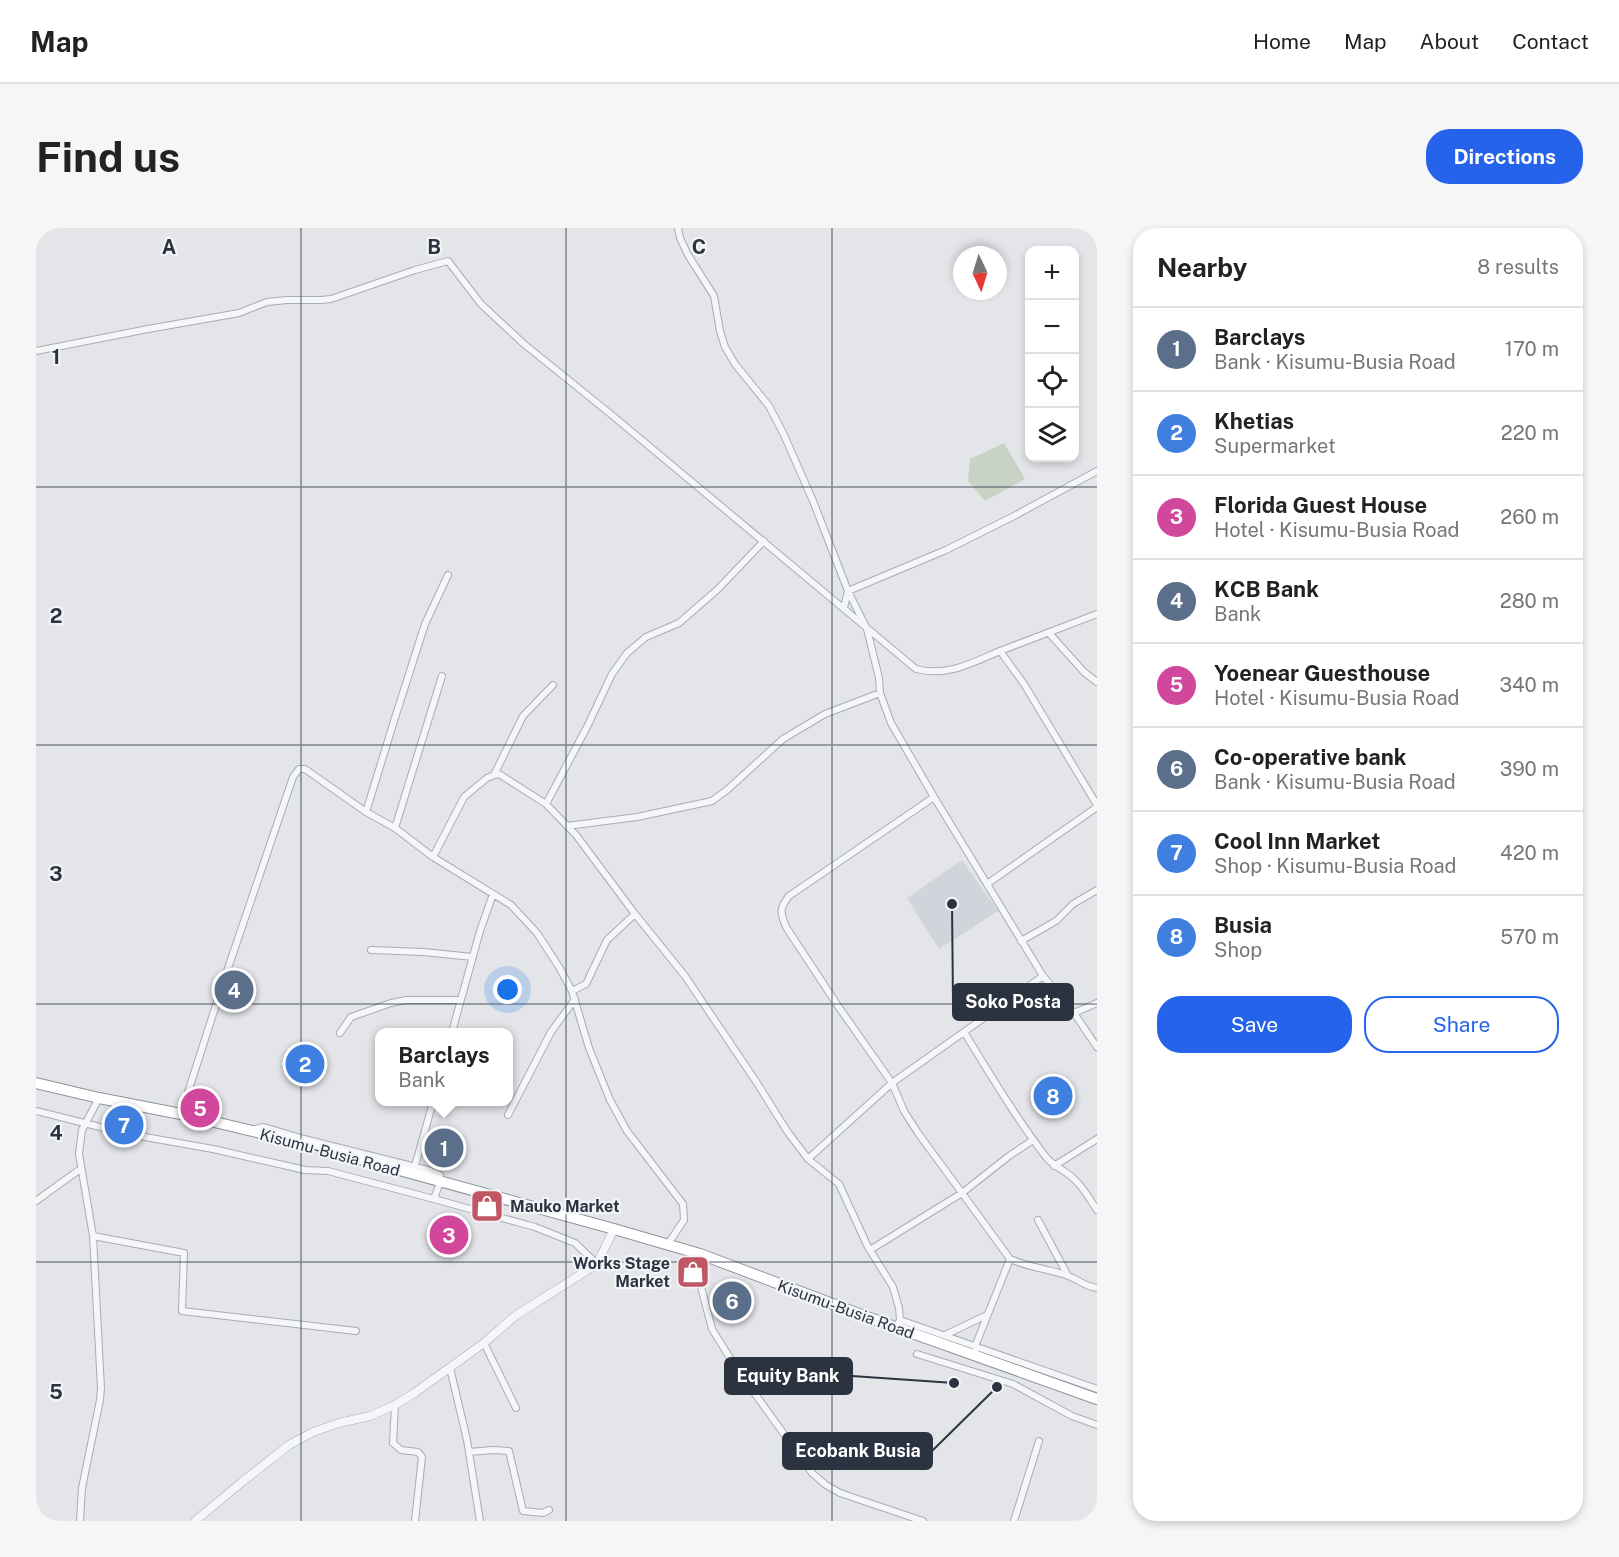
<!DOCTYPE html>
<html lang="en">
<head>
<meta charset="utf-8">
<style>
  body { margin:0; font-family:"Public Sans",sans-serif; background:#f6f6f6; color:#222 }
  .controls { position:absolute; right:18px; top:18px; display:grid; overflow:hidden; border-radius:12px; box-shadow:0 3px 9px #0003 }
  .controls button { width:54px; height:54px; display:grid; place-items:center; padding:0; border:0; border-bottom:2px solid #e0e0e0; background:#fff; color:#222; font:30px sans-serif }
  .compass { position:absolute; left:917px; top:18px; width:54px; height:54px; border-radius:50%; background:#fff; box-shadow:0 3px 9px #0003; rotate:176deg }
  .you { position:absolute; left:472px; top:762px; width:21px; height:21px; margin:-15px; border:4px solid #fff; border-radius:50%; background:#1a73e8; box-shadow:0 0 0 9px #1a73e833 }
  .badge { display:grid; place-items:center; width:39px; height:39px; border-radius:50%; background:#2563eb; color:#fff; font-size:20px; font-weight:700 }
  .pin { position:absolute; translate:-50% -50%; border:3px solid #fff; box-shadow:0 2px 6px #0006 }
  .popup { position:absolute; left:339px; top:800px; width:138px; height:78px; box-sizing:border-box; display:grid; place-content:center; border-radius:12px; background:#fff; filter:drop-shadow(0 2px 4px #0005); font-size:20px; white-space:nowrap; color:#767676 }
  .popup b { font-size:22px; color:#222 }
  .popup::after { content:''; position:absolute; left:50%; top:100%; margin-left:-12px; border:12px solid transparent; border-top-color:#fff }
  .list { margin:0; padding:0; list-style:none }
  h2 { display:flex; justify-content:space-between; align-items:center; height:78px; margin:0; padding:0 24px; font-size:26px }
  h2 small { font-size:20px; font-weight:400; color:#767676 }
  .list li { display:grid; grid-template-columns:39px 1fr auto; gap:18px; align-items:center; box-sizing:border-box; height:84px; padding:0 24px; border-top:2px solid #e0e0e0 }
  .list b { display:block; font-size:22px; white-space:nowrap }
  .list p { margin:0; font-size:20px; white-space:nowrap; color:#767676 }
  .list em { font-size:20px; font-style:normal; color:#767676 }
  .actions { display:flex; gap:12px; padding:18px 24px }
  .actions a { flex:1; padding:14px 0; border:2px solid #2563eb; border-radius:24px; text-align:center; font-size:21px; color:#2563eb }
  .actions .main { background:#2563eb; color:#fff }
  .icon { flex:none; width:33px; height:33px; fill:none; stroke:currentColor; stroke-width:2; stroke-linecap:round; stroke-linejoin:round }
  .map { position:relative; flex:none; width:1061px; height:1293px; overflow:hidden; border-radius:24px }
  header { display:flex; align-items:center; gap:36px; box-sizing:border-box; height:84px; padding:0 30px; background:#fff; border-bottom:2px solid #e0e0e0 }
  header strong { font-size:28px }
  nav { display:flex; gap:33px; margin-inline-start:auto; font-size:21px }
  .intro { display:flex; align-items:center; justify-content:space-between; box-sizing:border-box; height:144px; padding:0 36px }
  h1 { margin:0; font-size:42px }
  .button { padding:15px 27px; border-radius:24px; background:#2563eb; color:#fff; font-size:21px; font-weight:700 }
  main { display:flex; gap:36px; padding:0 36px }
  aside { flex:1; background:#fff; border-radius:24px; box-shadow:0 3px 9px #0003 }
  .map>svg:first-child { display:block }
  .built { fill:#d1d4db }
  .green { fill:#c8d2c5 }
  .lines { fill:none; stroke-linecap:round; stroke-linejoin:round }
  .minor-casing { stroke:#a8acb3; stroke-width:8 }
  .tertiary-casing { stroke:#a8acb3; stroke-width:9 }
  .trunk-casing { stroke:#8c939e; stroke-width:12 }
  .minor { stroke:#f5f6f8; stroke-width:6 }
  .tertiary { stroke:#f5f6f8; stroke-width:8 }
  .trunk { stroke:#fff; stroke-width:10 }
  .grid { fill:none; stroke:#2c3340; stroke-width:1.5; stroke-opacity:0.55 }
  .labels { text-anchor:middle; stroke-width:4.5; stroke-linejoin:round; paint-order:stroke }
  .street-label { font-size:16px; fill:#2c3340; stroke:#f2f4f7 }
  .poi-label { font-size:16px; font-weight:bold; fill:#2c3340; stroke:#f2f4f7; text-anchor:start }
  .grid-label { font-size:20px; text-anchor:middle; font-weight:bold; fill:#2c3340; stroke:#f2f4f7; stroke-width:4.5; stroke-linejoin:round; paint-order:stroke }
  .leader { fill:none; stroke:#2c3340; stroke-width:2 }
  .callout-dot { fill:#2c3340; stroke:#f2f4f7; stroke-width:2 }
  .callout { fill:#2c3340; stroke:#2c3340; stroke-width:2 }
  .callout-label { font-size:18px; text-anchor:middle; font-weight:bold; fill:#fff }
</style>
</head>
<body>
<header>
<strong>Map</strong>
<nav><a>Home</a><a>Map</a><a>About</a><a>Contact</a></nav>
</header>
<div class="intro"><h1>Find us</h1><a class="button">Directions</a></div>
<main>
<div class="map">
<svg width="1061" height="1293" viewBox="0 0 1061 1293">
  <rect width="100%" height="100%" fill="#e3e5e9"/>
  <!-- built -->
  <path class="built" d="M926,632L962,683L903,721L871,670Z"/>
  <!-- green -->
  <path class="green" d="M968,215L989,251L949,273L932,253L934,231Z"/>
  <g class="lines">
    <defs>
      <path id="minor" d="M642,0L644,10L652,27L678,68L684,103L689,119L699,136L733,178L748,207L777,273L812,363L831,401L843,450L844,465L855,495L898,569L1007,748L1038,785L1061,819
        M0,123L112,101L203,85L231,74L251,72H285L295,71L379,42L412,33L445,76L488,116L577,188L880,441C911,449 936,435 964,423L988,456L1061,577
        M808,380L812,363L910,322L978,288L1061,243
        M1013,405L1048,444L1061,454
        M964,423L1061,386
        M458,547L487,488L517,457
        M898,569L753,668C743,681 744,684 750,699L802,778L856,855L868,883L882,905L926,965L973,928L997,912
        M510,576L551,499L576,446L591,425L610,409L643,395L681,362L728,313
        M330,584L358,493L389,396L412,347
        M531,598L601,589L676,573L691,562L747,511L789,486L844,465
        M359,600L406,448
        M397,629L428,569L451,550L458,547L463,546L510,576L540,607L599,686L649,748L721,855L751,903L772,931L803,956L832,1019L857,1059L863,1080L864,1092L861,1098
        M951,656L1061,579
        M985,713L1020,693L1037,676L1061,662
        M335,722L387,724L437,729
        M536,763L550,756L571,712L599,686
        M1038,785L1061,775
        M416,804L444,703L457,666
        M928,804C954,846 980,890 1010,929C1019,940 1030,942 1039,952C1048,960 1054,972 1061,982
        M304,805L315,789L355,775L370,772H424
        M0,883L92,906L177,921L269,942L292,943L398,971L404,954V947L392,942L268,911L228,899L218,901
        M145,886L188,752L257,549L263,541H269L330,584L359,600L397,629L475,677L501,705L523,739L536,763L553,820L574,872L591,903L647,976L648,992L632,1016
        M472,887L515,804L539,771
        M772,931L856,855L1007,748
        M379,938L397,874
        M1018,938L1061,911
        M398,971L499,999L539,1015L561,1036
        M0,973L43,942
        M1002,992L1032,1048
        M57,1008L148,1025L146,1083L320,1103
        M834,1022L926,965L974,1031L936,1126
        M664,1026V1055L676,1101L699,1138L776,1245L790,1257L804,1265L887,1293
        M974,1031C992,1039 1011,1041 1030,1047C1042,1051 1047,1058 1061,1060
        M864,1092L1061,1161
        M909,1107L951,1087
        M448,1115L480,1180
        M881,1126L977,1156L1036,1188L1061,1197
        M414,1140L431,1212L444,1293
        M359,1177L357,1215L365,1222L382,1224L386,1229L379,1293
        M433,1224L457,1222L473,1223L487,1283L507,1285L513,1282
        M44,1293L46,1260L64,1172L65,1160L57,1008L43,926L46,902L63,870
        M978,1293L1003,1213"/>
      <path id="tertiary" d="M159,1293L206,1254L253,1217L277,1204L303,1195L334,1188L359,1177L377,1166L448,1115L479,1088L561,1036L578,1001"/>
      <path id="trunk" d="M0,855L63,870L145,886L254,912L578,1001L664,1026L834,1090L1061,1171"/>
    </defs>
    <!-- minor casing -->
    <use href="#minor" class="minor-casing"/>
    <!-- tertiary casing -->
    <use href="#tertiary" class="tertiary-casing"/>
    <!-- trunk casing -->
    <use href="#trunk" class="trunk-casing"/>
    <!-- minor -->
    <use href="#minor" class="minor"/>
    <!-- tertiary -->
    <use href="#tertiary" class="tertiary"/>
    <!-- trunk -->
    <use href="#trunk" class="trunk"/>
  </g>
  <!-- grid -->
  <path class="grid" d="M265,0V1293M530,0V1293M796,0V1293M0,259H1061M0,517H1061M0,776H1061M0,1034H1061"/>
  <!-- icons -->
  <defs>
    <symbol id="shop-square" viewBox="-11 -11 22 22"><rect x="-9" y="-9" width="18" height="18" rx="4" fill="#c05663" stroke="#f2f4f7"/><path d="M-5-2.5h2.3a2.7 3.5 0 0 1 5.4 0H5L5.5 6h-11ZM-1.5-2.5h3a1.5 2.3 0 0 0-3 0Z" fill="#fff"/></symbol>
  </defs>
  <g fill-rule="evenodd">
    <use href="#shop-square" x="432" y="959" width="38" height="38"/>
    <use href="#shop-square" x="638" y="1025" width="38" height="38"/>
  </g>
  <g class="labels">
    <!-- street labels -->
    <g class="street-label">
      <text transform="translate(294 924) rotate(15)" y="6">Kisumu-Busia Road</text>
      <text transform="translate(810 1081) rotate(20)" y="6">Kisumu-Busia Road</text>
    </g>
    <!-- poi labels -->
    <g class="poi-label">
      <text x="474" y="984">Mauko Market</text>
      <text x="634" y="1041" text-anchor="end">Works Stage<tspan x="634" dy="18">Market</tspan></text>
    </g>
  </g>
  <g class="grid-label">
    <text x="133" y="26">A</text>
    <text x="398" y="26">B</text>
    <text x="663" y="26">C</text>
    <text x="20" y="136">1</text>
    <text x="20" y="395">2</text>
    <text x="20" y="653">3</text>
    <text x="20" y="912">4</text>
    <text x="20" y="1171">5</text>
  </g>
  <!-- callouts -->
  <path class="leader" d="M916 676L917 774M918 1155L816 1148M961 1159L896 1223"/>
  <g class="callout-dot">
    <circle cx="916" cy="676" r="6"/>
    <circle cx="918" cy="1155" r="6"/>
    <circle cx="961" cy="1159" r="6"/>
  </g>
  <g class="callout">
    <rect x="917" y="756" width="120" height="36" rx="6"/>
    <rect x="689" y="1130" width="127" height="36" rx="6"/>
    <rect x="747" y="1205" width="149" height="36" rx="6"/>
  </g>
  <g class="callout-label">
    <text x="977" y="780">Soko Posta</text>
    <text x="752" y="1154">Equity Bank</text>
    <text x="822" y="1229">Ecobank Busia</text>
  </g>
</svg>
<div class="controls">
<button>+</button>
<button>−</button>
<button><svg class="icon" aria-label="locate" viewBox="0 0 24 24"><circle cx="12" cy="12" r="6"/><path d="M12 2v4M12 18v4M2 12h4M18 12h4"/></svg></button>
<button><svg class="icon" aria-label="layers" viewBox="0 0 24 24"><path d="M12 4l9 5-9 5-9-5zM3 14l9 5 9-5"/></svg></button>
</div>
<svg class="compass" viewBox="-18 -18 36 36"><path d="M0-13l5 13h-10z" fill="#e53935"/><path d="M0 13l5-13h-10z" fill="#767676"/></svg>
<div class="you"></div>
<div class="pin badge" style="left:408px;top:920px;background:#5c6f8a">1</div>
<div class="popup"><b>Barclays</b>Bank</div>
<div class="pin badge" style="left:269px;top:836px;background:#3f7fe0">2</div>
<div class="pin badge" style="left:413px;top:1007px;background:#d1479c">3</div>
<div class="pin badge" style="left:198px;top:762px;background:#5c6f8a">4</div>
<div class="pin badge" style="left:164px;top:880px;background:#d1479c">5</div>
<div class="pin badge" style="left:696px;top:1073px;background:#5c6f8a">6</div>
<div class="pin badge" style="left:88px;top:897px;background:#3f7fe0">7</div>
<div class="pin badge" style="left:1017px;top:868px;background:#3f7fe0">8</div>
</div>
<aside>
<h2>Nearby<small>8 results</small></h2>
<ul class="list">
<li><span class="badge" style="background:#5c6f8a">1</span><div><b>Barclays</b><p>Bank · Kisumu-Busia Road</p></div><em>170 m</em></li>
<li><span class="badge" style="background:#3f7fe0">2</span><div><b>Khetias</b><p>Supermarket</p></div><em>220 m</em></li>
<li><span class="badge" style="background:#d1479c">3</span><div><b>Florida Guest House</b><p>Hotel · Kisumu-Busia Road</p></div><em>260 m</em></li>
<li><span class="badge" style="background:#5c6f8a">4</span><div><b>KCB Bank</b><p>Bank</p></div><em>280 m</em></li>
<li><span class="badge" style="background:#d1479c">5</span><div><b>Yoenear Guesthouse</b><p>Hotel · Kisumu-Busia Road</p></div><em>340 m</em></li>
<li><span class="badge" style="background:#5c6f8a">6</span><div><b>Co-operative bank</b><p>Bank · Kisumu-Busia Road</p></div><em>390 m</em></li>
<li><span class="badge" style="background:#3f7fe0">7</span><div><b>Cool Inn Market</b><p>Shop · Kisumu-Busia Road</p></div><em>420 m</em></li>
<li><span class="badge" style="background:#3f7fe0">8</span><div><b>Busia</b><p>Shop</p></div><em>570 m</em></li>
</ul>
<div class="actions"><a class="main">Save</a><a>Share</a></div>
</aside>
</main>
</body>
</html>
